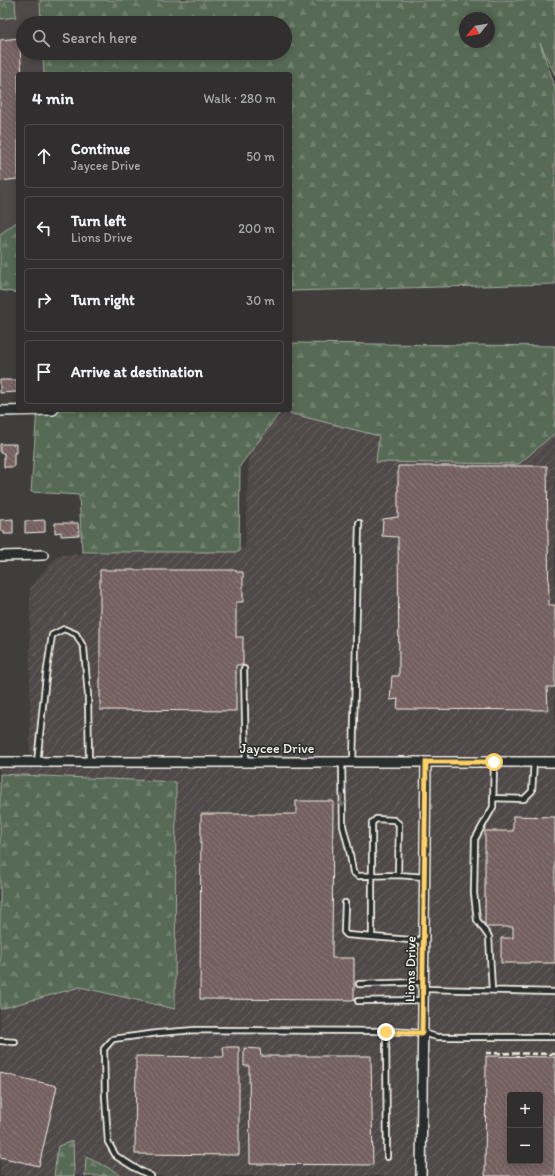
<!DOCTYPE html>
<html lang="en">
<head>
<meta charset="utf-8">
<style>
  body { margin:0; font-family:Itim,sans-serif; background:#3c3a3a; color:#f1f3f6 }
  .controls { position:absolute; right:12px; bottom:12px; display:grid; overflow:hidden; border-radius:4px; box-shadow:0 2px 6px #0003 }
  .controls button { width:36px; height:36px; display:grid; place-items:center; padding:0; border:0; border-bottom:1px solid #4b4a4a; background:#302e2e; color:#f1f3f6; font:20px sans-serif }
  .compass { position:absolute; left:459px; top:12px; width:36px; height:36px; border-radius:50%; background:#302e2e; box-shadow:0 2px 6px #0003; rotate:240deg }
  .stop { position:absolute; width:12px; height:12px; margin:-9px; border:3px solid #ffd166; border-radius:50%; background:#fff }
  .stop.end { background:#ffd166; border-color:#fff; box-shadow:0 1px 4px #0008 }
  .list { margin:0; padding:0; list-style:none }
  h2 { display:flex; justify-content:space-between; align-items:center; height:52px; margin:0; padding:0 16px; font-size:17px }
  h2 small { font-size:13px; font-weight:400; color:#a8a8aa }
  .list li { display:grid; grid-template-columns:26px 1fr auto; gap:12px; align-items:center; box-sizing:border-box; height:64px; margin:0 8px 8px; padding:0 8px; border:1px solid #4b4a4a; border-radius:4px }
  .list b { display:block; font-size:15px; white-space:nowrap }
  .list p { margin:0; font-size:13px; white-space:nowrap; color:#a8a8aa }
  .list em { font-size:13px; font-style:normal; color:#a8a8aa }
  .icon { flex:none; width:22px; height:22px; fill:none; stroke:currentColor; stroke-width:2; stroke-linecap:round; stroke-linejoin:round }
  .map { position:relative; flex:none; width:555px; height:1176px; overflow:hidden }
  .search { position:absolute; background:#302e2e; box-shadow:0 2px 6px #0003; left:16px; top:16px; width:276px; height:44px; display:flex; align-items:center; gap:10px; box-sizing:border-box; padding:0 14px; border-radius:22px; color:#a8a8aa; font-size:15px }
  .panel { position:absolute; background:#302e2e; box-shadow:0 2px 6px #0003; left:16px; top:72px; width:276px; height:340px; border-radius:4px }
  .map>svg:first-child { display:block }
  .built { fill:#504848 }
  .industrial { fill:url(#industrial-furrows); fill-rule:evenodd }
  .forest { fill:url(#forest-firs); stroke:#a5ae9e; fill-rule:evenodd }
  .building { fill:url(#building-back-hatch); stroke:#f4f1e8; fill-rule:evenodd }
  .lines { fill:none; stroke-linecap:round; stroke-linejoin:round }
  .lane-casing { stroke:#f4f1e8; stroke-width:8 }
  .street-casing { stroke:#f4f1e8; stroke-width:12 }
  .lane { stroke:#2a2d2e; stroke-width:4.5 }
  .street { stroke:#2a2d2e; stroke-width:9 }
  .rail { stroke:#f4f1e8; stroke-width:2.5; stroke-dasharray:6 3; stroke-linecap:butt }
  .oneway { stroke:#71726f }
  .route { stroke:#ffd166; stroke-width:5 }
  .labels { text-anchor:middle; stroke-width:3.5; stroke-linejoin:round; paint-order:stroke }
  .street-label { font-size:14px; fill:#f4f1e8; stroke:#2a2d2e }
</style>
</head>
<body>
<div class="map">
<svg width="555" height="1176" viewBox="0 0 555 1176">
  <defs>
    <pattern id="industrial-furrows" width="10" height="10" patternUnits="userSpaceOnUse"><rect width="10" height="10" fill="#504848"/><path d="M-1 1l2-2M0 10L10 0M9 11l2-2" fill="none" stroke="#6a6362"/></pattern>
    <pattern id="forest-firs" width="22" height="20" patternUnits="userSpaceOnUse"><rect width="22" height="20" fill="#566a54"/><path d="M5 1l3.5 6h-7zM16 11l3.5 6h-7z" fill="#6f806d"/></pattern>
    <pattern id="building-back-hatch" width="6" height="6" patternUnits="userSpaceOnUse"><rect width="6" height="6" fill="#756161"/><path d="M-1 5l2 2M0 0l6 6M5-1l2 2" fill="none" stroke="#897878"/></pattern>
  </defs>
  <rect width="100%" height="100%" fill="#403d3d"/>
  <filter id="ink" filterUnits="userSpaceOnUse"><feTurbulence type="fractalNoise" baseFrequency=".025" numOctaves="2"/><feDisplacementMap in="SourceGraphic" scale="8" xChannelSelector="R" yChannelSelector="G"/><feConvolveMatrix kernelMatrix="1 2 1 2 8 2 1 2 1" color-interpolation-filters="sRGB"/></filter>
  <g filter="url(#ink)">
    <!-- built -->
    <path class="built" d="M0,0H40L41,23H23V53H43L44,74H18V221L0,234Z"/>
    <!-- industrial -->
    <path class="industrial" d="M555,394V1176H0V766H30V587L58,555L245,548L249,452L247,410H290ZM510,1095H540V1161H510Z"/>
    <!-- forest -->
    <path class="forest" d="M0,0H15L16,17L0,19Z
      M40,0H555V75L540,43L555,87V284L290,291V74H44L43,53H285V23H41ZM465,18H489V42H465Z
      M18,221V293L0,290V234Z
      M290,343L555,346V433L519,464L376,462L379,436L281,411L240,466L239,552H82L79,495L31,492L37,410H290Z
      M0,774L176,782L175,1009L80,987L0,1009Z
      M73,1141L74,1176H54L58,1146Z
      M86,1157L111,1169L122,1176H85Z"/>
    <!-- building -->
    <path class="building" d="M19,38L22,74H18V179L0,181V40Z
      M0,380H17V392L0,393Z
      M0,444H16V453H14V467H4V453H0Z
      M398,466H547L549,605H555V687H547L548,710L397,709L398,699L390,700L392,676H399L398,537L382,536L383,519L398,517Z
      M13,519V534H4V531H0V520Z
      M45,520V532L25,533V521Z
      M55,523H78L79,535L61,536V532L55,533Z
      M100,570H236V572H243V602H236V637H243V665H236V711L100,710Z
      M296,801H333L332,958H354V1000L200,999L201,814H296Z
      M513,816L555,817V963H501V938H513V927H485V831H513Z
      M223,1047H239V1155L135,1154L136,1056L224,1057Z
      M244,1048L260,1049L261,1056H371L373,1165L250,1164L249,1066H244Z
      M486,1056L555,1057V1176H485ZM510,1095H540V1161H510Z
      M0,1073L57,1086L39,1166L0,1157Z"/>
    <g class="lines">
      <defs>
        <path id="lane" d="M244,669L246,762
          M342,762L343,826L349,849L353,872L358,876L398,875
          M353,762L359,523
          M37,763L46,676L52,635L64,629L76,634L84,648L88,695L89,763
          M493,798L524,799L532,791L534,762
          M345,903L344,932L347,935L372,937
          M424,941L372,937V823L376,819L394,820L399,824L398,875L425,877
          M359,984L423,982
          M423,989L555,992
          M492,990L489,937L477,920L474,893L475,839L493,807L494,762
          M358,1001L423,1000
          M386,1031L387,1157
          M0,1041L15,1042
          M151,1176L135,1168L116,1156L108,1142L105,1096L104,1049L113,1039L158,1033L195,1030L386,1031L423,1033L437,1037H555"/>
        <path id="street" d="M0,411L53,410
          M0,556L43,555
          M0,762H555
          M421,1176L426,762"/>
      </defs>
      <!-- lane casing -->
      <use href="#lane" class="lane-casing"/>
      <!-- street casing -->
      <use href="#street" class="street-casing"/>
      <!-- lane -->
      <use href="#lane" class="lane"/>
      <!-- street -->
      <use href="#street" class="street"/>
      <!-- rail -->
      <path class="rail" d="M486,1053L555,1054"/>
    </g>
    <!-- one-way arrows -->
    <defs><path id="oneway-shaft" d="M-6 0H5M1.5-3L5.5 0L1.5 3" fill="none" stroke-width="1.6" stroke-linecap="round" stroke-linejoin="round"/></defs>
    <use class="oneway" href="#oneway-shaft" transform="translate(342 801) rotate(90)"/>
  </g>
  <g class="lines" filter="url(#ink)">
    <!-- route -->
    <path class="route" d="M386,1032L422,1033L426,762H494"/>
  </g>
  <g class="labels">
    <!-- street labels -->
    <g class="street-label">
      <text x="277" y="753">Jaycee Drive</text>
      <text transform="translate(410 969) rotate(-89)" y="5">Lions Drive</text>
    </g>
  </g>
</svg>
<div class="controls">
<button>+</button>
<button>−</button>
</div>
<svg class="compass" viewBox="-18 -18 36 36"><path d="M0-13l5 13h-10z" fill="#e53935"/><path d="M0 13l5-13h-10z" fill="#a8a8aa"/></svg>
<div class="stop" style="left:494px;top:762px"></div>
<div class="stop end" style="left:386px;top:1032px"></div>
<div class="search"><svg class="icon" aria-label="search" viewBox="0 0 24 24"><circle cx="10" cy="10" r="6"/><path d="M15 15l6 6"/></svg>Search here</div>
<section class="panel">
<h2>4 min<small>Walk · 280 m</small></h2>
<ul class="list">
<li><svg class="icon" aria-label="ahead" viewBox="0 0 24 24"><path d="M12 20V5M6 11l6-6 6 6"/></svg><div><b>Continue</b><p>Jaycee Drive</p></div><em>50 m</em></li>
<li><svg class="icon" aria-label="left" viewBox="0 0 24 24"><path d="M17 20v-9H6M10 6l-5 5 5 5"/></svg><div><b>Turn left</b><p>Lions Drive</p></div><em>200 m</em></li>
<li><svg class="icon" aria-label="right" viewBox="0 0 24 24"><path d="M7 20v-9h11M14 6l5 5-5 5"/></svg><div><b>Turn right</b></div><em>30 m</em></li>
<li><svg class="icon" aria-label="arrive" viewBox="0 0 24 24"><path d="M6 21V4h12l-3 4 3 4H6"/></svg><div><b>Arrive at destination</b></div></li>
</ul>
</section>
</div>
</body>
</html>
